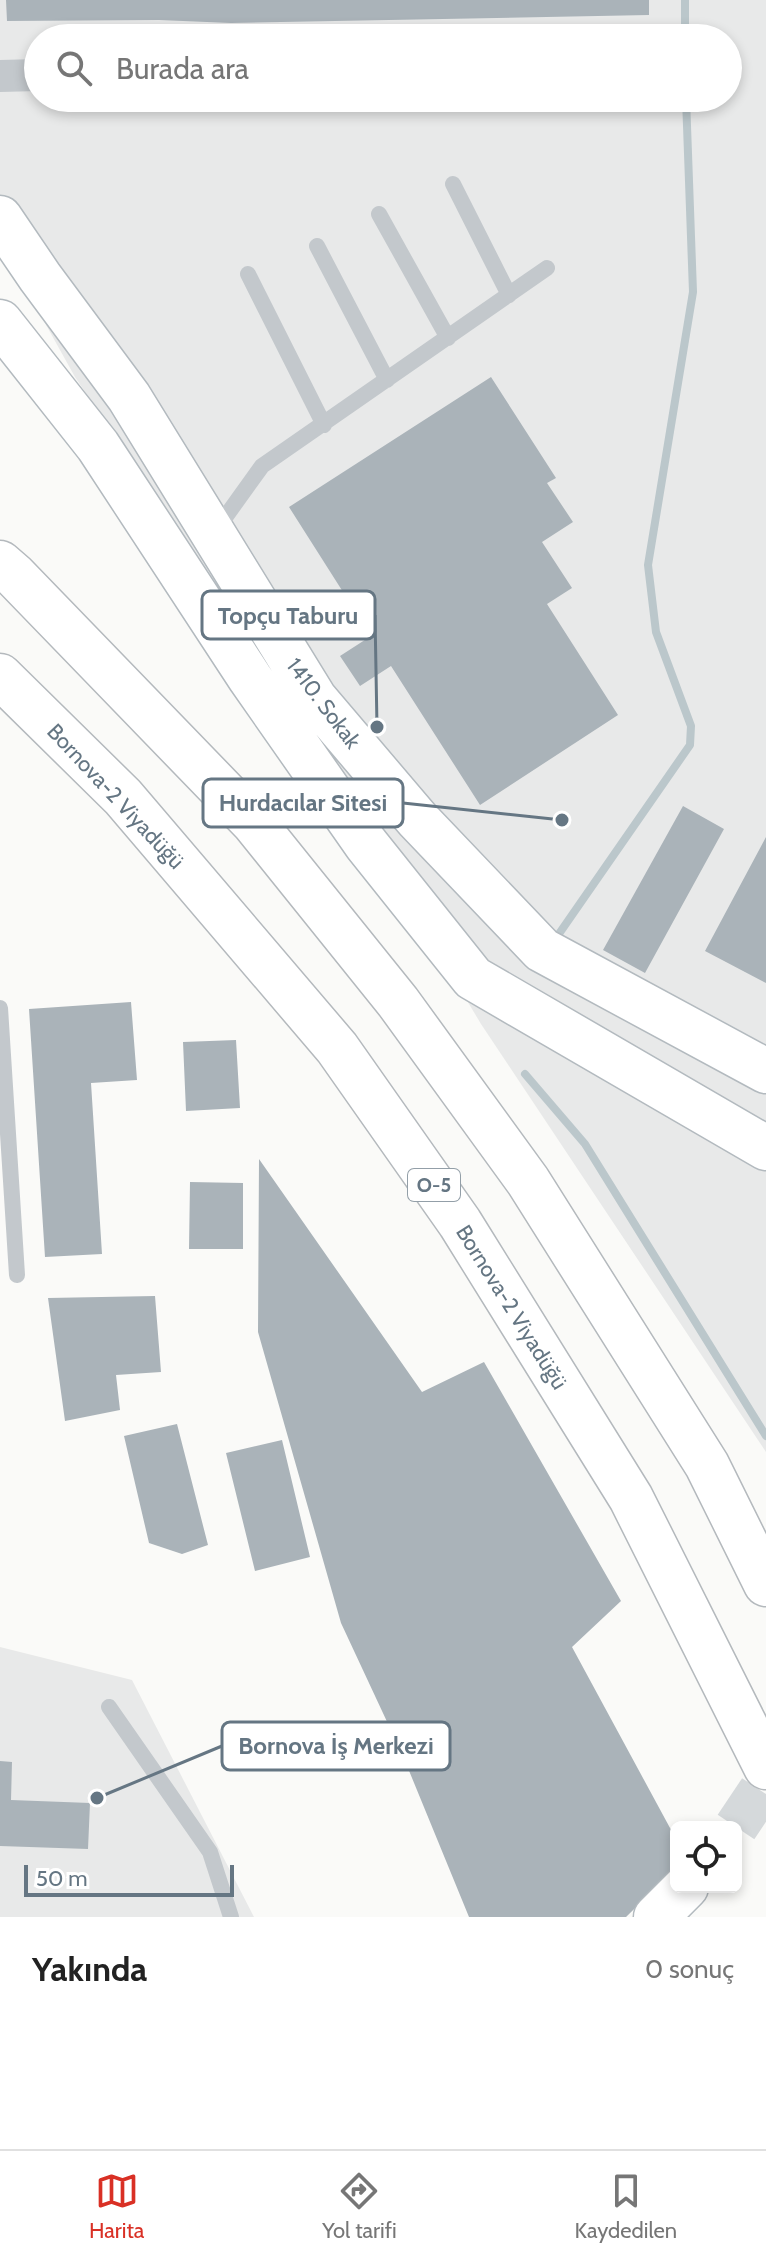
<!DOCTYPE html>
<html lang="tr">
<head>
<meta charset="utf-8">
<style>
  body { margin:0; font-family:Cabin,sans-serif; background:#f2f2f2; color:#222 }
  .controls { position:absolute; right:24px; bottom:24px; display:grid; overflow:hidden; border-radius:12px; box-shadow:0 4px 12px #0003 }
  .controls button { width:72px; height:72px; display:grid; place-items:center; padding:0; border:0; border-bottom:2px solid #e0e0e0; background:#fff; color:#222; font:40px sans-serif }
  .scale { position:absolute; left:24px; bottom:20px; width:210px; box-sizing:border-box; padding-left:8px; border:4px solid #657683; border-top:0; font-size:22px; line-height:28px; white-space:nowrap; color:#657683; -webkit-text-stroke:6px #fff; paint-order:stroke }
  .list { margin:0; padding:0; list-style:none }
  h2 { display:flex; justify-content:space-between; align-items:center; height:104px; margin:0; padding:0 32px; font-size:34px }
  h2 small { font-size:26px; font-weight:400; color:#767676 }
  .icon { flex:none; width:44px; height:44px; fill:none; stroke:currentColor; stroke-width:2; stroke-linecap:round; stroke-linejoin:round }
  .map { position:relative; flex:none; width:766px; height:1917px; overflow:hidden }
  .search { position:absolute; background:#fff; box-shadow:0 4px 12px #0003; left:24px; right:24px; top:24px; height:88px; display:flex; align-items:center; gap:20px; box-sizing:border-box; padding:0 28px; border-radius:44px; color:#767676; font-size:30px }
  .sheet { height:232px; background:#fff }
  nav { display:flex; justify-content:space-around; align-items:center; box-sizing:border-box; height:112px; border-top:2px solid #e0e0e0; background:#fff; font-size:22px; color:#767676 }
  nav a { display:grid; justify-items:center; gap:4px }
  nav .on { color:#d93025 }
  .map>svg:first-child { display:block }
  .built { fill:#e8e9e9; fill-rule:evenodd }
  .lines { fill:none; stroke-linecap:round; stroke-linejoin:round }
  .stream { stroke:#bbc7cb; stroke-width:8 }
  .building { fill:#aab3b9 }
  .secondary-tunnel { stroke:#d5d9db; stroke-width:44; stroke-dasharray:44 22; stroke-linecap:butt }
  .secondary-casing { stroke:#b3babf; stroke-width:47 }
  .highway-casing { stroke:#b4b9bd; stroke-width:47 }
  .lane { stroke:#c3c8cc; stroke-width:16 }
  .street { stroke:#c3c8cc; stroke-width:32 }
  .secondary { stroke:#fff; stroke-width:44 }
  .highway { stroke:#fff; stroke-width:44 }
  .labels { text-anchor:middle; stroke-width:8; stroke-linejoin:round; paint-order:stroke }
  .shield { fill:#fff; stroke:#939fa8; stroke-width:2 }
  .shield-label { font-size:20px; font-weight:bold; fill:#657683 }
  .street-label { font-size:22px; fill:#657683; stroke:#fff }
  .leader { fill:none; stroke:#657683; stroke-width:3 }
  .callout-dot { fill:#657683; stroke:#fff; stroke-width:3 }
  .callout { fill:#fff; stroke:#657683; stroke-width:3 }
  .callout-label { font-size:24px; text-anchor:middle; font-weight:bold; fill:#657683 }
</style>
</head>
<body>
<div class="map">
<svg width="766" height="1917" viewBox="0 0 766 1917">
  <rect width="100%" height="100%" fill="#fafaf8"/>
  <!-- built -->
  <path class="built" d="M0,0H766V1452L481,1024L237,616L75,377L0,242ZM38,38H728V98H38Z
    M0,1647L132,1680L254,1917H0Z"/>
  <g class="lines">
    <!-- stream -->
    <path class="stream" d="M685,0V38
      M554,941L690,745L691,726L656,632L648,565L693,292L686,98
      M525,1074L585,1144L766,1436"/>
  </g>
  <!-- building -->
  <path class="building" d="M6,0H649V15L231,23L159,20L7,21Z
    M491,377L556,478L547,483L573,522L542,542L572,588L547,604L618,715L480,805L391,666L360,686L340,656L371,636L289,507Z
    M683,806L724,829L645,973L603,950Z
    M766,837V983L705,951Z
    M131,1002L137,1080L91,1083L102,1254L45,1257L29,1009Z
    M236,1040L240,1108L186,1111L183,1042Z
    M259,1159L422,1392L484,1362L621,1601L572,1647L676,1839V1868L626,1917H469L403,1756L341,1623L258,1332Z
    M190,1182L243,1183V1249H189Z
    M155,1296L161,1372L116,1375L120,1410L65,1421L48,1298Z
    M177,1424L208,1545L182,1554L149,1543L124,1436Z
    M282,1440L310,1557L255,1571L226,1453Z
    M0,1761L12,1762L11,1800L90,1803L88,1849L0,1846Z"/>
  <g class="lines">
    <!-- secondary-tunnel -->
    <path class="secondary-tunnel" d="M736,1827L766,1782"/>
    <defs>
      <path id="secondary" d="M0,218L40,277L129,397L315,699L417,819L542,950L766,1071
        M0,322L98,446L250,678L366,844L473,978L766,1148
        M656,1917L686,1887"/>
      <path id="highway" d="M0,563L15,576L254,823L398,1002L528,1181L707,1465L766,1584
        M0,676L123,797L337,1048L460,1223L631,1498L766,1767"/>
    </defs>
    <!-- secondary casing -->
    <use href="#secondary" class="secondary-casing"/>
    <!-- highway casing -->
    <use href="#highway" class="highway-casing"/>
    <!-- lane -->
    <path class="lane" d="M453,184L509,295
      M379,214L448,338
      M317,246L387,380
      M248,274L324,425
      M216,530L262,466L547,268
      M0,1008L17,1275
      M109,1707L210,1852L231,1917"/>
    <!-- street -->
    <path class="street" d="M0,76L38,75"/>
    <!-- secondary -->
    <use href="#secondary" class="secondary"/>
    <!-- highway -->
    <use href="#highway" class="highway"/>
  </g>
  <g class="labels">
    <!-- shield labels -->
    <rect class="shield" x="408" y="1169" width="52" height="32" rx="6"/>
    <g class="shield-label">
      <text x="434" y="1192">O-5</text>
    </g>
    <!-- street labels -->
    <g class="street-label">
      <text transform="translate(324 703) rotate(53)" y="8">1410. Sokak</text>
      <text transform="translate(116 796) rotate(47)" y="8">Bornova-2 Viyadüğü</text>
      <text transform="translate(512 1307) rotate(58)" y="8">Bornova-2 Viyadüğü</text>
    </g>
  </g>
  <!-- callouts -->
  <path class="leader" d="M377 727L375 615M562 820L403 803M97 1798L222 1746"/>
  <g class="callout-dot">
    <circle cx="377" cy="727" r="8"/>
    <circle cx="562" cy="820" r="8"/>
    <circle cx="97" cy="1798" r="8"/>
  </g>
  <g class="callout">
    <rect x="202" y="591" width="173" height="48" rx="8"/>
    <rect x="203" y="779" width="200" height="48" rx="8"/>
    <rect x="222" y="1722" width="228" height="48" rx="8"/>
  </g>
  <g class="callout-label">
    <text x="288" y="624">Topçu Taburu</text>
    <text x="303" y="811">Hurdacılar Sitesi</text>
    <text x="336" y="1754">Bornova İş Merkezi</text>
  </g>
</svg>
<div class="controls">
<button><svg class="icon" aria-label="locate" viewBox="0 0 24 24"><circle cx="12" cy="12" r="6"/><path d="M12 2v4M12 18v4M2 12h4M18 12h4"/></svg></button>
</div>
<div class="scale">50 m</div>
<div class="search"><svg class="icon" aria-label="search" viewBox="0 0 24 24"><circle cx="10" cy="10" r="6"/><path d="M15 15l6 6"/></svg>Burada ara</div>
</div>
<section class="sheet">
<h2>Yakında<small>0 sonuç</small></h2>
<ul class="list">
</ul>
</section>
<nav>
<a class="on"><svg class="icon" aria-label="map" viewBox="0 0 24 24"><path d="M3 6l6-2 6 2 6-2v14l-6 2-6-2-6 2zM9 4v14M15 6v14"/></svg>Harita</a>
<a><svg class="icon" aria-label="directions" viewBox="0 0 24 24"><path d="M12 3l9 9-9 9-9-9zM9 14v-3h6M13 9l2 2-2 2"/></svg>Yol tarifi</a>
<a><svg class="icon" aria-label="saved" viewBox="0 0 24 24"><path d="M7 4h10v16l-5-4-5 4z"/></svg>Kaydedilen</a>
</nav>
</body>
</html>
